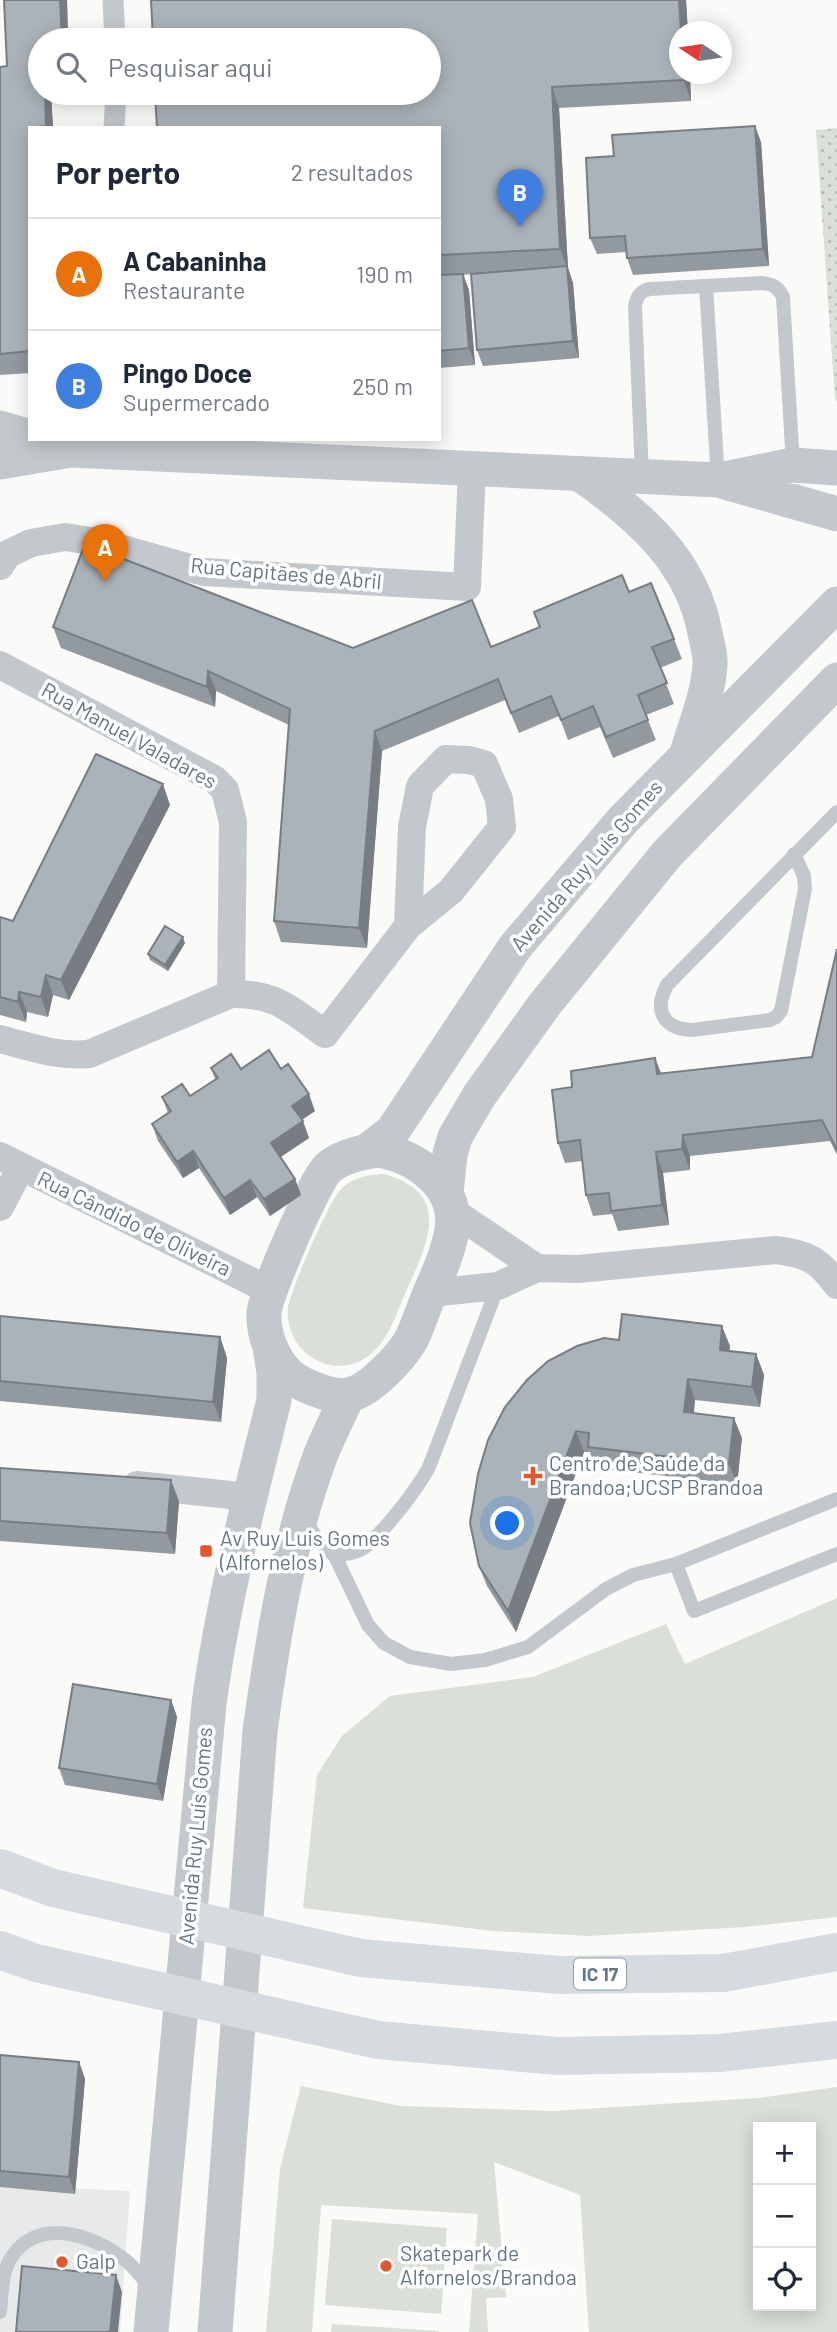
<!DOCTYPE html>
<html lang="pt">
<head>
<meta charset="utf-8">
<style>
  body { margin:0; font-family:Barlow,sans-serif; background:#f2f2f3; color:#1f2937 }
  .controls { position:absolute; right:21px; bottom:21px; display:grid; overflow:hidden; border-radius:0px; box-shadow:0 4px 18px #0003 }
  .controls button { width:63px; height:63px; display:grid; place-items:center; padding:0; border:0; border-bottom:2px solid #e0e1e3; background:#fff; color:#1f2937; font:35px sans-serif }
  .compass { position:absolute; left:669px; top:21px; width:63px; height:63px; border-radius:50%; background:#fff; box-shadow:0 4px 18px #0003; rotate:283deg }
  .you { position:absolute; left:508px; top:1524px; width:24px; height:24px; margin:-18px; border:5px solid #fff; border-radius:50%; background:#1a73e8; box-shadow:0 0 0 10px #1a73e833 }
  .badge { display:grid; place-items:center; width:46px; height:46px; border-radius:50%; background:#0f766e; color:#fff; font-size:23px; font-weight:700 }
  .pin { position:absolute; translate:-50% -58px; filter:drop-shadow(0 2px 4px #0008) }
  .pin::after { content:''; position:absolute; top:37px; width:24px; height:21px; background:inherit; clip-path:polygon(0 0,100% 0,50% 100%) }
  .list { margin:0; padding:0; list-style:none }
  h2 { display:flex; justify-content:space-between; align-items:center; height:91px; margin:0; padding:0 28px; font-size:30px }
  h2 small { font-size:23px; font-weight:400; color:#747a83 }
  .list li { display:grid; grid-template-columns:46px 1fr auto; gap:21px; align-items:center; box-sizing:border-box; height:112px; padding:0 28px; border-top:2px solid #e0e1e3 }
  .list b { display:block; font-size:26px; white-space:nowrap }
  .list p { margin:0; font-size:23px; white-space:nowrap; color:#747a83 }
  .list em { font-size:23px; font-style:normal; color:#747a83 }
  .icon { flex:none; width:38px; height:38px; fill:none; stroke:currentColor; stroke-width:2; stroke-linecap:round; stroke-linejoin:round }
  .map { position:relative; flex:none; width:837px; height:2332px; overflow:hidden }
  .search { position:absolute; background:#fff; box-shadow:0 4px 18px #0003; left:28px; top:28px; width:413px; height:77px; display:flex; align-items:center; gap:18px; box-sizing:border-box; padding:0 24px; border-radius:38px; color:#747a83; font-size:26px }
  .panel { position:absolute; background:#fff; box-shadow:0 4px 18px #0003; left:28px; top:126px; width:413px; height:315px; border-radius:0px }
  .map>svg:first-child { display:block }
  .built { fill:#e8e9e9 }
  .grass { fill:#dadfd7; fill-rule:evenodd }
  .park { fill:url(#park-dots) }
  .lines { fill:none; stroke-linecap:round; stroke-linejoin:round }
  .service { stroke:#c3c8cc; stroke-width:14 }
  .pedestrian { stroke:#c3c8cc; stroke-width:21 }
  .minor { stroke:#c3c8cc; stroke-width:28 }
  .tertiary { stroke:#c3c8cc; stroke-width:35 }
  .trunk { stroke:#d6dbdf; stroke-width:38 }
  .wall { fill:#929a9f }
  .shaded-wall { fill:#777d82 }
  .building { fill:#aab3b9; stroke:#777d82; stroke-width:2 }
  .poi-dot { fill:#e4572e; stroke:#fff; stroke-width:2.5 }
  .labels { text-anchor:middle; stroke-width:7; stroke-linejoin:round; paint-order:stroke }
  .shield { fill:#fff; stroke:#939fa8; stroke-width:2 }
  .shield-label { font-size:19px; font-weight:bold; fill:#657683 }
  .street-label { font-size:21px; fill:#657683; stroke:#fff }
  .poi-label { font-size:21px; fill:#657683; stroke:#fff; text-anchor:start }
</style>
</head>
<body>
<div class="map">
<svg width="837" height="2332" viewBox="0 0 837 2332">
  <defs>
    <pattern id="park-dots" width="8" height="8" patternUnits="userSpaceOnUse" patternTransform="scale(1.75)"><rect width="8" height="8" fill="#dadfd7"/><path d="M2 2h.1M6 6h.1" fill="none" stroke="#b4b9b4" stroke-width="1.8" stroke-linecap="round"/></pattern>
  </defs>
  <rect width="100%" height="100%" fill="#fafaf8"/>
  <!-- built -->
  <path class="built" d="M0,2185L130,2191L120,2332H0Z"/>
  <!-- grass -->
  <path class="grass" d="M383,1174C453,1192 428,1243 407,1289C393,1322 381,1366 337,1366C323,1365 309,1358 300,1347C292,1336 286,1322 288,1308C290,1291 329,1202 340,1190C351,1178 367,1175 383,1174Z
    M837,1598V1917L745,1927L590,1936L493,1931L303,1908L317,1775L342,1736L390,1696L533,1677L666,1624L685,1664Z
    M301,2086L401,2106L553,2111L758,2098L837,2087V2332H589L580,2195L494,2162L506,2297L486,2298L488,2332H469L478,2214L321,2205L312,2332H266L280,2169ZM811,2127V2306H758V2127Z
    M332,2219L447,2228L441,2314L325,2305Z
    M332,2324L439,2331V2332H331Z"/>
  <!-- park -->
  <path class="park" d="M837,128V401L835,399L816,130Z"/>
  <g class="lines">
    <!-- service -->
    <path class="service" d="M706,286L718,480
      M642,475L635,306C637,297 639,292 649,289L762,283C773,284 778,287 783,297L793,465
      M794,854L804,876L805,889L781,1011L776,1017L770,1020L692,1030C664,1029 653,1011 667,985L837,812
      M306,1520L318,1541L335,1556L368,1625L384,1643L410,1657L451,1664L485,1660L528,1647L606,1589L633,1575L676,1564L837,1499
      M335,1556C345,1554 358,1553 366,1546C387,1528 416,1491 429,1467L498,1286
      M676,1564L694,1611L837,1554
      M0,2312C2,2294 1,2270 13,2255C42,2214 102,2238 132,2266C138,2273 144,2280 150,2286"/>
    <!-- pedestrian -->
    <path class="pedestrian" d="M113,0L115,40
      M114,128L116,93"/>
    <!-- minor -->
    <path class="minor" d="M0,566L8,554L31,543L65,537L98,542L204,572L467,587L472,468
      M0,665L214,779L225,790L233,822L231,994L89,1054C58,1057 30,1047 0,1039
      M231,994C276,993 290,1009 325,1034L408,926L412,827L420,786L446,759L469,760L484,764L499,799L502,827L451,891L408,926
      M0,1156L269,1290
      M0,1207L21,1167
      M451,1210L537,1268
      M430,1293L498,1286L537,1268L578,1269L776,1250C807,1254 818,1259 837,1285
      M137,1485L249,1497"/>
    <!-- tertiary -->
    <path class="tertiary" d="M0,428L30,437
      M0,462L71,450L718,480L837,514
      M580,474C637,514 692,560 705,633C707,643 711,655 710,665C709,691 695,727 687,753
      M725,479L793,465L837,468
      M378,1150C416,1156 459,1186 452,1230C448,1253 438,1275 429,1295C423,1310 418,1326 411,1340C401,1357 369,1392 348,1395C332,1398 300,1385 289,1375C273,1360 263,1335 264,1313C265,1294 315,1180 328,1168C341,1157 361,1152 378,1150Z
      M367,1151L392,1132L515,947L623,820L837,604
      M446,1194L450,1154L455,1137L479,1096L545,1004L667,854L837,680
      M151,2332L209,1704C223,1600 249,1501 274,1400V1373L270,1346
      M215,2332L260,1731C273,1637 288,1542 321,1454C329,1434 339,1415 348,1395"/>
    <!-- trunk -->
    <path class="trunk" d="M0,1868L53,1888L361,1958L560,1975L723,1973L837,1952
      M0,1950L36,1963L378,2040L558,2056L719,2053L837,2040"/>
  </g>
  <!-- wall -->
  <path class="wall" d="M67,0L68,40H40L51,93L53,128H30V373L0,375V67L7,66Z
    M151,0H686L691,101L559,108L568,268L573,283L579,358L483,366L477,350L471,274L463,275L469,290L475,365L439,368V128Z
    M761,142L769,266L633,275L627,258L626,252L597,254L590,238L614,156Z
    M629,592L674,639L682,659L660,668L674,704L646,715L656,740L613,758L600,727L568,740L559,716L519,733L505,700L382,751L367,948L281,942L274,921L289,725L216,691L215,707L61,648L53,627L353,648L491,647L539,627L534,612Z
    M170,805L69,1000L53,995L48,1017L27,1012L26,1022L0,1015V917L13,921Z
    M185,943L168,971L150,960L148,954Z
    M837,949V1155L830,1141L690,1156V1170L663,1173L669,1225L618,1231L612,1214L593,1216L586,1195L582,1161L565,1163L558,1143L661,1073L812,1057Z
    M211,1068L281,1069L315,1111L302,1120L309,1138L281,1157L295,1179L301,1195L270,1216L257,1197L230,1215L199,1168L183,1178L158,1141L152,1124L168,1113L162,1097L190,1096L215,1079Z
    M0,1316L220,1337L227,1358L221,1422L0,1401Z
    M619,1340L730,1346L729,1351L756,1354L764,1375L760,1407L695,1400L694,1413L742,1438L737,1484L595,1468L590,1452H584L516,1632L487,1586L479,1566Z
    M0,1468L179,1501L175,1554L0,1541Z
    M171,1700L177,1717L163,1801L65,1785L59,1768Z
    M0,2055L79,2062L85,2079L75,2194L0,2187Z"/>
  <!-- shaded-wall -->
  <path class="shaded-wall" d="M60,0H67L68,40H62Z
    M679,0H686L688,32H681Z
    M683,74H690L691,101L684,80Z
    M552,87L559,108L568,268L573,283L579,358L573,341L567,267L560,249Z
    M45,93H51L53,128H46V126Z
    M755,126L761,142L769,266L763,249Z
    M463,274L469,290L475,365L469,348Z
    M208,671L216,691L215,707L207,687Z
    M375,731L382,751L367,948L359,928Z
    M163,784L170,805L69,1000L61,980Z
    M183,937L185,943L168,971L165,965Z
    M46,975L53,995L48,1017L41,997Z
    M19,992L27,1012L26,1022L18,1002Z
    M655,1058L663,1078L657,1074Z
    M309,1094L315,1111L298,1122L292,1106Z
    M303,1121L309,1138L277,1159L271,1143Z
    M683,1135L690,1156V1170L682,1149Z
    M193,1151L199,1168L183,1178L177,1162Z
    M656,1152L663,1173L669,1225L662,1205Z
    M295,1179L301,1195L270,1216L264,1199Z
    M250,1180L257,1197L230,1215L224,1198Z
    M722,1326L730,1346L727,1371L720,1350Z
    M220,1337L227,1358L221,1422L213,1402Z
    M756,1354L764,1375L760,1407L752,1387Z
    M688,1379L695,1400L691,1432L684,1412Z
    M734,1418L742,1438L737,1484L729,1464Z
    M576,1431L584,1452L516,1632L508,1611Z
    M171,1480L179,1501L175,1554L167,1533Z
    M171,1700L177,1717L163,1801L157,1784Z
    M79,2062L85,2079L75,2194L69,2177Z
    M116,2275L122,2292L118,2332H110Z"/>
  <!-- building -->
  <path class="building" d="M4,0H60L62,40H40V93H45L46,126L30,128V351L0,354V67L7,66Z
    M151,0H679L681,32H680V74H683L684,80L552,87L560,249L439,255V128H157L155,93H429V40H153Z
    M755,126L763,249L627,258L625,236L590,238L586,158L614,156L612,135Z
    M567,266L573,341L477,350L471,274Z
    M463,274L469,348L439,351V275Z
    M85,544L353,648L472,600L491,647L540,627L534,612L622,575L629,592L651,583L674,639L652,647L667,683L638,695L648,720L606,737L593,706L561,720L551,696L511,713L498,679L375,731L359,928L274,921L290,709L208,671L207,687L53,627Z
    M96,754L163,784L61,980L46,975L41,997L19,992L18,1002L0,997V917L13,921Z
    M165,926L183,937L165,965L148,954Z
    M837,949V1150L822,1120L683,1135L682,1149L656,1152L662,1205L611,1211L609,1193L586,1195L580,1140L558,1143L552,1090L572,1087L571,1071L655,1058L657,1074L812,1057Z
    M269,1050L281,1069L288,1064L309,1094L292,1106L303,1121L271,1143L295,1179L264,1199L250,1180L224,1198L193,1151L177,1162L152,1124L171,1111L162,1097L182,1084L190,1096L218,1078L211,1068L231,1054L241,1069Z
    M622,1314L722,1326L720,1350L756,1354L752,1387L688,1379L684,1412L734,1418L729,1464L588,1447L589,1433L576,1431L508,1611L479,1566L470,1523L478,1474L488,1440L505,1407L527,1380L548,1361L577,1346L604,1338L619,1340Z
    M0,1316L220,1337L213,1402L0,1381Z
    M0,1468L171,1480L167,1533L0,1521Z
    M73,1684L171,1700L157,1784L59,1768Z
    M0,2055L79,2062L69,2177L0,2171Z
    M22,2266L116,2275L110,2332H16Z"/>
  <!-- markers -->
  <g class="poi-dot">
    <path d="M529.5 1465.5h7v7h7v7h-7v7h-7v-7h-7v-7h7z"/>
    <rect x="199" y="1544" width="14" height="14" rx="3.5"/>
    <circle cx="62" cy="2262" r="7"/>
    <circle cx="386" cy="2266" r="7"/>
  </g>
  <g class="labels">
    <!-- shield labels -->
    <rect class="shield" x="574" y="1958.5" width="52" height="31" rx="5"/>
    <g class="shield-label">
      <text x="600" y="1981">IC 17</text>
    </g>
    <!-- street labels -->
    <g class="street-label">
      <text transform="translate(286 574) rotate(5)" y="7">Rua Capitães de Abril</text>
      <text transform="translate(129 736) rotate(29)" y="7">Rua Manuel Valadares</text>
      <text transform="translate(587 866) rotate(-49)" y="7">Avenida Ruy Luís Gomes</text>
      <text transform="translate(134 1224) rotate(26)" y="7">Rua Cândido de Oliveira</text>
      <text transform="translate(196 1836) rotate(-85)" y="7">Avenida Ruy Luís Gomes</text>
    </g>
    <!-- poi labels -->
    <g class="poi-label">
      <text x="549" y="1471">Centro de Saúde da<tspan x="549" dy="24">Brandoa;UCSP Brandoa</tspan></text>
      <text x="220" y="1546">Av Ruy Luis Gomes<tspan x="220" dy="24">(Alfornelos)</tspan></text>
      <text x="400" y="2261">Skatepark de<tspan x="400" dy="24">Alfornelos/Brandoa</tspan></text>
      <text x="76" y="2269">Galp</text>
    </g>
  </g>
</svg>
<div class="controls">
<button>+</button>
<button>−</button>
<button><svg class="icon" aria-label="locate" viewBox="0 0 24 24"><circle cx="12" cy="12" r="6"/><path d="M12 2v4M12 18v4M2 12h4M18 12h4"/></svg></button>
</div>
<svg class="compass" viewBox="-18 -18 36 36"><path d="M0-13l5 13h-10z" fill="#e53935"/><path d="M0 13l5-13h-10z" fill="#747a83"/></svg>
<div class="you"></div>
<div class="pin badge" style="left:105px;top:582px;background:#e8710a">A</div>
<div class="pin badge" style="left:520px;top:227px;background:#3f7fe0">B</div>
<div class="search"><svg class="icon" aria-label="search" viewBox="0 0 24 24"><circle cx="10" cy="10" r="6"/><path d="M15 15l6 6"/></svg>Pesquisar aqui</div>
<section class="panel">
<h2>Por perto<small>2 resultados</small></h2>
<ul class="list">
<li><span class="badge" style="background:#e8710a">A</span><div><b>A Cabaninha</b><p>Restaurante</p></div><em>190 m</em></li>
<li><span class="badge" style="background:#3f7fe0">B</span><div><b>Pingo Doce</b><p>Supermercado</p></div><em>250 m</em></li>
</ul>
</section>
</div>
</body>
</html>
